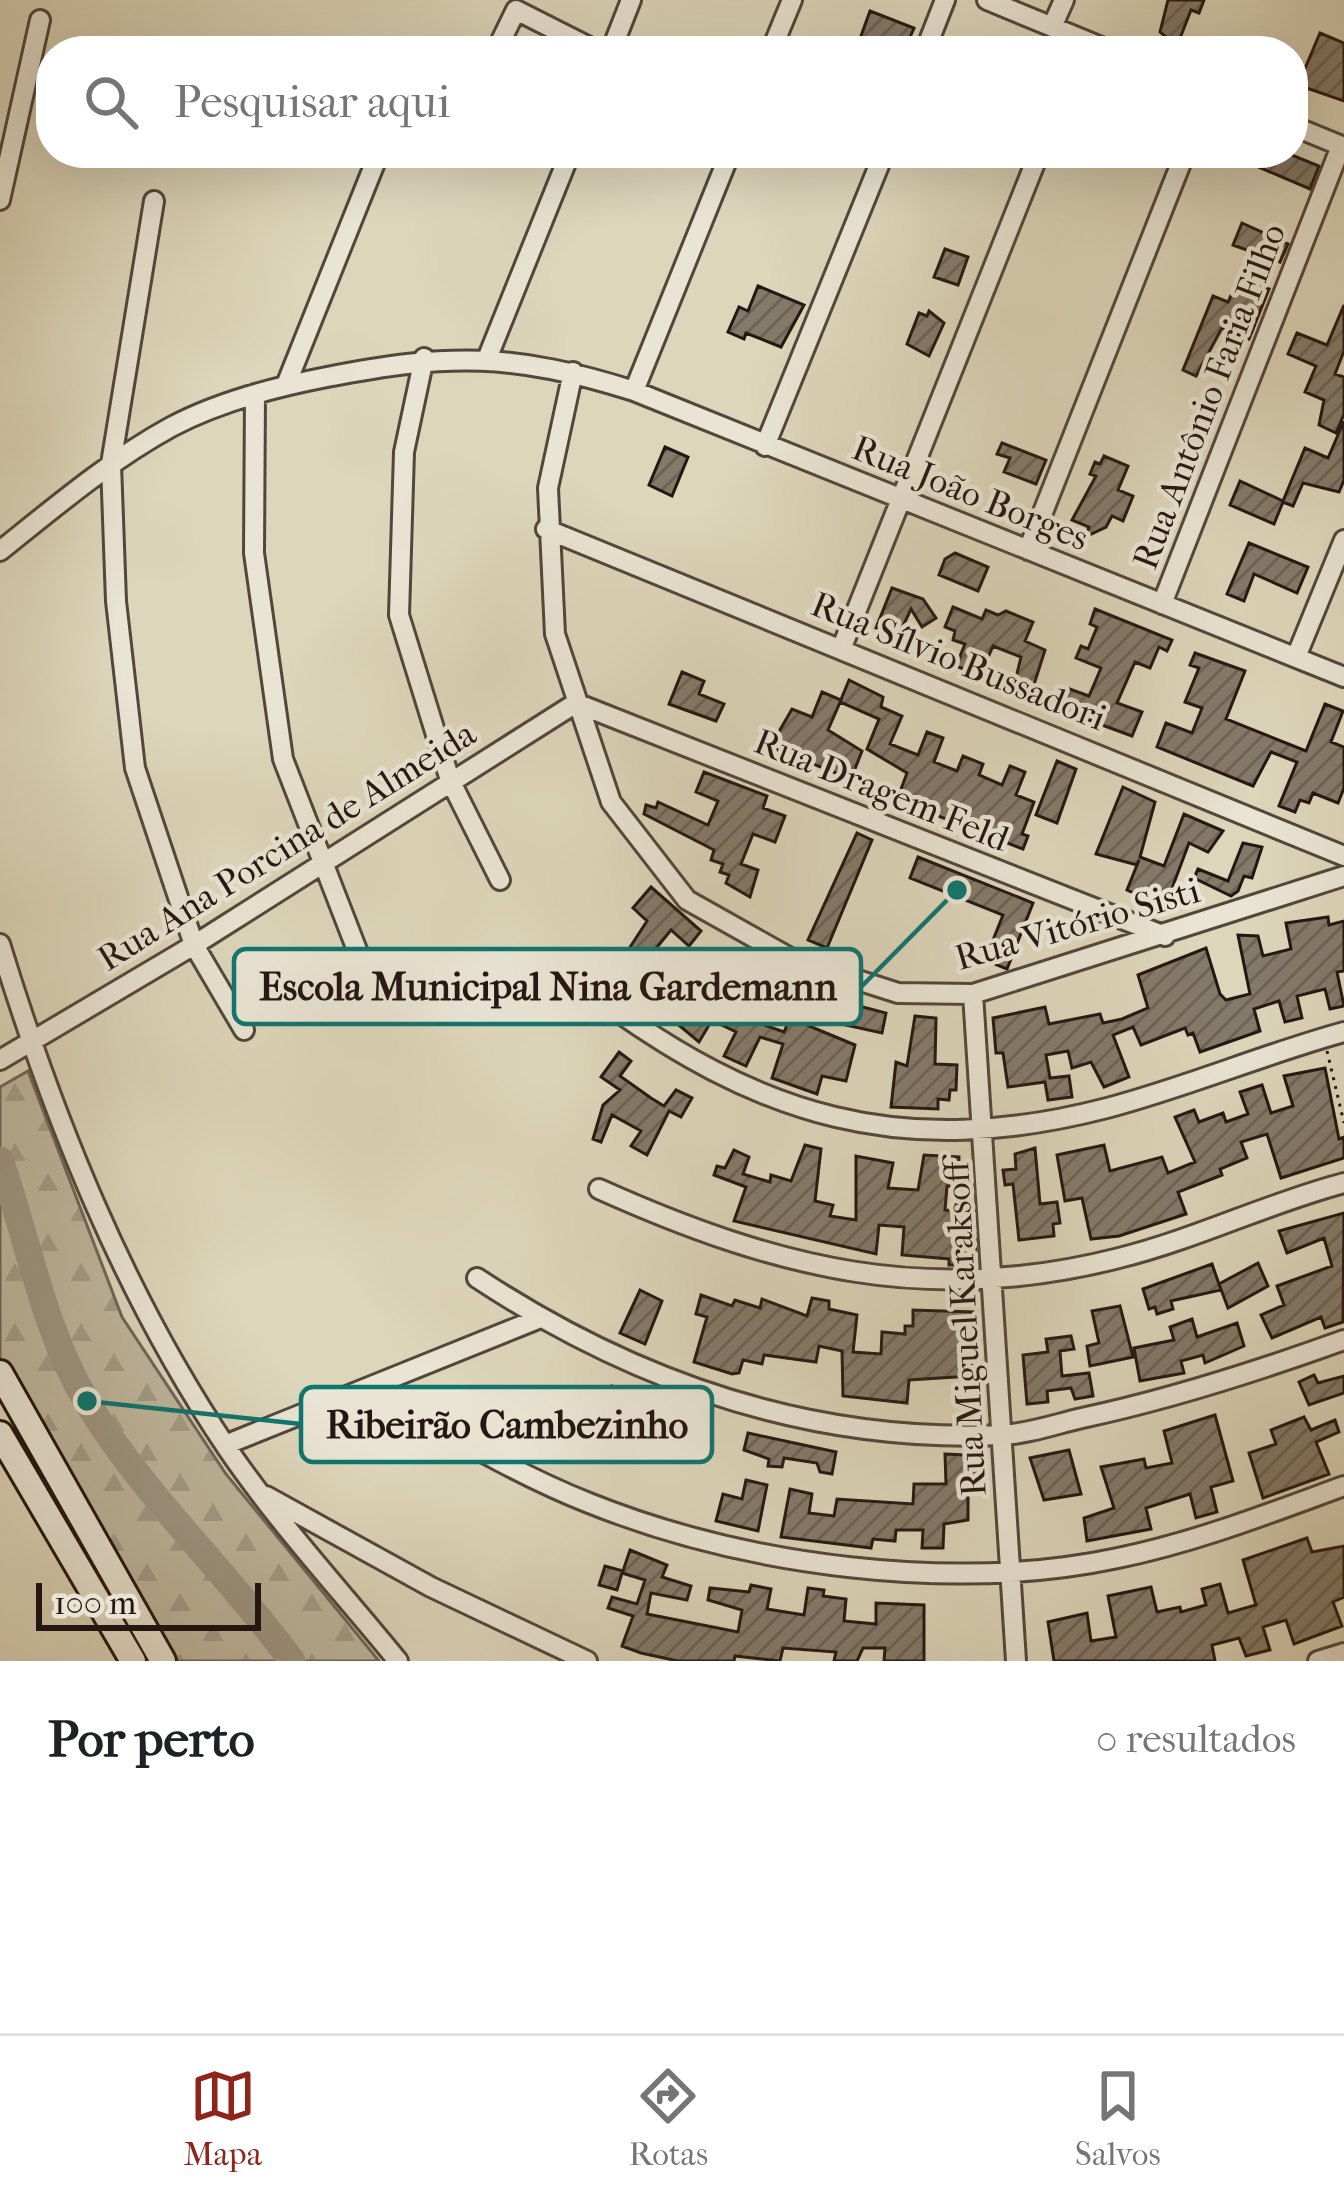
<!DOCTYPE html>
<html lang="pt">
<head>
<meta charset="utf-8">
<style>
  body { margin:0; font-family:"IM FELL French Canon",serif; background:#f6f6f6; color:#202124 }
  .scale { position:absolute; left:36px; bottom:30px; width:225px; box-sizing:border-box; padding-left:12px; border:6px solid #241712; border-top:0; font-size:33px; line-height:42px; white-space:nowrap; color:#241712; -webkit-text-stroke:9px #e9e4d3; paint-order:stroke }
  .list { margin:0; padding:0; list-style:none }
  h2 { display:flex; justify-content:space-between; align-items:center; height:156px; margin:0; padding:0 48px; font-size:51px }
  h2 small { font-size:39px; font-weight:400; color:#757577 }
  .icon { flex:none; width:66px; height:66px; fill:none; stroke:currentColor; stroke-width:2; stroke-linecap:round; stroke-linejoin:round }
  .map { position:relative; flex:none; width:1344px; height:1661px; overflow:hidden }
  .search { position:absolute; background:#fff; box-shadow:0 12px 48px #0002; left:36px; right:36px; top:36px; height:132px; display:flex; align-items:center; gap:30px; box-sizing:border-box; padding:0 42px; border-radius:48px; color:#757577; font-size:45px }
  .sheet { height:372px; background:#fff }
  nav { display:flex; justify-content:space-around; align-items:center; box-sizing:border-box; height:168px; border-top:3px solid #e0e0e0; background:#fff; font-size:33px; color:#757577 }
  nav a { display:grid; justify-items:center; gap:6px }
  nav .on { color:#8f2418 }
  .map>svg:first-child { display:block }
  .forest { fill:url(#forest-firs); stroke:#716658; stroke-width:3 }
  .lines { fill:none; stroke-linecap:round; stroke-linejoin:round }
  .river { stroke:#9e9582; stroke-width:27 }
  .building { fill:url(#building-hatch); stroke:#241712; stroke-width:3 }
  .street-casing { stroke:#52473c; stroke-width:24 }
  .secondary-casing { stroke:#241712; stroke-width:30 }
  .path { stroke:#241712; stroke-width:3; stroke-dasharray:3 6; stroke-linecap:butt }
  .street { stroke:#e9e4d3; stroke-width:18 }
  .secondary { stroke:#e9e4d3; stroke-width:24 }
  .labels { text-anchor:middle; stroke-width:9; stroke-linejoin:round; paint-order:stroke }
  .street-label { font-size:36px; fill:#241712; stroke:#e9e4d3 }
  .leader { fill:none; stroke:#0f766e; stroke-width:4.5 }
  .callout-dot { fill:#0f766e; stroke:#e9e4d3; stroke-width:4.5 }
  .callout { fill:#e9e4d3; stroke:#0f766e; stroke-width:4.5 }
  .callout-label { font-size:39px; text-anchor:middle; font-weight:bold; fill:#241712 }
</style>
</head>
<body>
<div class="map">
<svg width="1344" height="1661" viewBox="0 0 1344 1661">
  <defs>
    <pattern id="forest-firs" width="22" height="20" patternUnits="userSpaceOnUse" patternTransform="scale(3)"><rect width="22" height="20" fill="#beb69e"/><path d="M5 1l3.5 6h-7zM16 11l3.5 6h-7z" fill="#a39c87"/></pattern>
    <pattern id="building-hatch" width="6" height="6" patternUnits="userSpaceOnUse" patternTransform="scale(3)"><rect width="6" height="6" fill="#847a6a"/><path d="M-1 1l2-2M0 6l6-6M5 7l2-2" fill="none" stroke="#6c6356"/></pattern>
  </defs>
  <rect width="100%" height="100%" fill="#ddd6bb"/>
  <filter id="stains"><feTurbulence type="fractalNoise" baseFrequency=".00167" numOctaves="4"/><feColorMatrix values="0 0 0 0 .2 0 0 0 0 .09 0 0 0 0 .02 0 0 0 .5 -.17"/></filter>
  <radialGradient id="worn" r=".72"><stop offset=".6" stop-color="#630" stop-opacity="0"/><stop offset="1" stop-color="#630" stop-opacity=".3"/></radialGradient>
  <!-- forest -->
  <path class="forest" d="M28,1071L122,1317L226,1474L379,1661H166L0,1367V1087Z"/>
  <g class="lines">
    <!-- river -->
    <path class="river" d="M0,1160C28,1239 43,1329 87,1402C144,1496 227,1572 292,1661"/>
  </g>
  <!-- building -->
  <path class="building" d="M1168,0H1204L1199,13L1191,10L1177,46L1160,32Z
    M870,11L914,28L904,51L861,36Z
    M1320,33L1344,43V101L1298,85Z
    M1260,153H1287L1319,166L1310,189L1256,166Z
    M1242,223L1288,244L1280,262L1233,245Z
    M945,249L968,257L958,285L934,277Z
    M1238,280L1269,289L1249,339L1222,328L1196,376L1183,370L1213,296L1228,302Z
    M758,286L804,305L781,347L746,333L744,339L728,332L739,307L748,311Z
    M1344,305V351L1335,374L1344,377V414L1336,433L1319,425L1324,400L1305,392L1316,366L1288,354L1297,333L1327,345Z
    M929,311L944,323L929,356L907,344L919,313L927,316Z
    M1344,421V480L1339,492L1303,483L1293,506L1283,502L1274,524L1230,505L1240,481L1283,501L1305,448L1328,458Z
    M1002,443L1046,460L1036,484L1004,472L1010,458L997,454Z
    M665,447L688,457L672,496L649,485Z
    M1104,456L1128,466L1118,490L1133,496L1123,521L1112,516L1106,527L1085,537L1089,527L1072,520L1096,476L1090,474L1095,462L1100,464Z
    M1249,543L1308,567L1297,593L1254,574L1244,601L1227,594Z
    M955,553L988,567L978,591L939,575L945,559Z
    M892,588L923,599L936,618L922,627L911,609L898,637L876,628Z
    M953,607L982,619L986,610L998,615L1006,611L1033,622L1025,641L1045,650L1031,694L1014,686L1021,657L993,646L980,676L956,666L965,644L953,640L955,631L945,627Z
    M1095,609L1172,640L1167,651L1159,647L1150,668L1135,662L1117,703L1142,712L1132,736L1056,708L1064,687L1089,696L1101,668L1076,658L1081,646L1088,649L1097,627L1090,624Z
    M1195,653L1245,671L1226,719L1306,751L1325,704L1343,711L1331,742L1344,747V788L1338,803L1313,793L1309,803L1300,800L1295,812L1279,806L1297,762L1271,752L1253,786L1157,747L1166,723L1192,733L1202,708L1185,702L1199,668L1190,665Z
    M682,672L704,681L699,694L724,704L716,721L669,704Z
    M849,680L883,697L881,707L902,716L890,744L918,755L927,732L943,738L934,762L957,771L963,756L983,764L979,775L1002,785L1010,766L1025,772L1016,795L1034,802L1022,834L1028,836L1023,849L897,800L907,773L867,749L879,719L840,702Z
    M822,692L841,700L828,730L862,751L851,779L770,747L792,709L812,717Z
    M1057,761L1076,769L1057,823L1036,815Z
    M704,772L767,796L763,808L785,816L775,842L753,834L741,864L758,870L750,897L726,883L729,875L720,872L723,864L711,860L714,850L644,814L646,805L656,808L658,802L708,825L718,801L696,792Z
    M1123,787L1155,802L1140,857L1164,866L1184,814L1223,831L1208,852L1189,843L1165,907L1127,890L1139,860L1137,865L1096,854Z
    M857,833L872,840L827,948L808,940Z
    M1243,843L1262,847L1252,878L1244,876L1238,891L1231,896L1194,878L1198,869L1228,881Z
    M918,857L1033,903L1007,969L985,960L1003,915L910,878Z
    M651,887L701,931L689,946L671,930L645,962L656,980L638,1001L622,986L636,971L621,961L647,921L633,908Z
    M1328,917L1329,925L1344,921V971L1337,972L1344,1006L1330,1009L1325,989L1297,996L1302,1018L1285,1022L1279,1001L1254,1009L1260,1031L1200,1052L1193,1033L1188,1035L1185,1028L1141,1045L1133,1027L1113,1035L1129,1077L1104,1087L1091,1062L1072,1068L1068,1051L1046,1055L1050,1078L1069,1076L1072,1097L1048,1100L1045,1082L1008,1087L1003,1053H996L993,1018L1045,1007L1049,1024L1100,1014L1103,1023L1122,1019L1148,1008L1138,975L1206,948L1220,994L1226,1000L1250,994L1238,935L1258,936L1263,956L1291,949L1286,923Z
    M704,968L723,980L719,1024L712,1020L699,1042L675,1022L699,986L694,982Z
    M738,996L766,1009L759,1023L784,1032L790,1018L855,1045L846,1081L822,1076L817,1094L772,1078L783,1044L760,1037L746,1066L724,1056L736,1032L722,1025Z
    M825,997L886,1013L882,1033L818,1019Z
    M915,1016L936,1018L935,1064L957,1065L956,1090H950L949,1100L938,1099V1109L891,1107L896,1062L907,1066Z
    M619,1052L631,1061L620,1076L651,1098L664,1106L676,1090L692,1098L681,1117L669,1111L647,1155L631,1146L641,1131L612,1115L601,1142L593,1139L603,1105L620,1090L601,1077Z
    M1325,1068L1339,1139L1344,1137V1158L1281,1178L1267,1134L1241,1142L1247,1158L1220,1169L1222,1175L1178,1192L1186,1214L1119,1236L1091,1239L1082,1198L1065,1201L1057,1155L1104,1145L1110,1171L1162,1157L1168,1173L1195,1162L1175,1117L1194,1110L1199,1122L1223,1113L1226,1122L1248,1114L1240,1092L1262,1085L1271,1113L1293,1106L1284,1076Z
    M805,1145L821,1149L815,1201L833,1205L830,1216L856,1220V1156L893,1163L888,1188L918,1190L924,1155L959,1157L957,1187L947,1186L945,1210L973,1211L976,1251L964,1250V1265H949V1259L902,1255L904,1227L879,1225L876,1254L734,1221L746,1187L714,1175L717,1166L725,1168L734,1150L749,1157L743,1174L770,1182L771,1175L791,1181Z
    M1035,1148L1040,1204L1057,1202L1060,1223L1053,1224L1054,1236L1019,1240L1013,1184L1005,1185L1003,1170L1016,1169L1015,1154Z
    M1344,1213L1343,1322L1325,1328L1321,1317L1272,1338L1261,1315L1284,1305L1277,1286L1332,1266L1324,1238L1287,1253L1279,1231Z
    M1258,1263L1268,1286L1228,1308L1219,1284Z
    M1212,1264L1221,1290L1171,1301L1173,1309L1157,1314L1155,1307L1149,1309L1143,1289Z
    M640,1290L662,1301L645,1344L620,1333Z
    M701,1295L732,1306L735,1300L760,1308L762,1299L807,1316L812,1298L829,1301V1309L857,1315L853,1352L881,1354L882,1332L905,1334V1326H913V1310L973,1312L971,1376L909,1380L907,1403L843,1396L842,1351L819,1346L816,1362L764,1355L762,1364L743,1360L739,1373L732,1374L694,1362L707,1317L696,1314Z
    M1120,1306L1133,1357L1090,1366L1087,1346L1099,1343L1092,1311Z
    M1192,1319L1197,1337L1237,1323L1244,1346L1205,1363L1203,1355L1181,1361L1184,1373L1140,1381L1134,1348L1174,1340L1170,1327Z
    M1071,1336L1074,1349L1060,1351L1062,1376L1089,1373L1093,1396L1075,1399L1071,1388L1047,1391L1048,1402L1027,1404L1023,1355L1048,1352L1046,1339Z
    M1314,1375L1318,1383L1344,1376V1393L1309,1405L1299,1382Z
    M612,1386L632,1395L615,1438L603,1433V1424Z
    M1215,1415L1233,1481L1211,1487L1217,1512L1196,1518L1190,1494L1146,1508L1151,1529L1087,1541L1084,1518L1114,1508L1101,1467L1144,1459L1146,1468L1172,1463L1164,1431Z
    M1304,1417L1311,1430L1335,1420L1339,1432L1316,1442L1329,1474L1263,1498L1249,1453L1276,1444L1271,1430Z
    M748,1433L836,1452L832,1474L820,1472L817,1463L784,1458L782,1467L768,1466L769,1459L744,1450Z
    M1069,1450L1081,1494L1044,1500L1030,1458Z
    M945,1454L984,1456L986,1492L968,1493V1520L944,1524L943,1548H922L923,1530H896L895,1541L873,1539L871,1548L781,1537L790,1489L812,1494L809,1513L834,1516L837,1499L913,1504L914,1484H946Z
    M746,1480L767,1485L758,1531L716,1521L723,1494L742,1499Z
    M1307,1538L1312,1552L1344,1546V1597L1333,1602L1342,1626L1294,1644L1286,1620L1263,1627L1270,1650L1246,1656L1239,1638L1212,1645L1215,1661H1054L1048,1622L1087,1613L1091,1641L1116,1637L1108,1596L1151,1587L1157,1612L1180,1607L1181,1612L1206,1605L1202,1589L1220,1584L1228,1613L1256,1605L1243,1560Z
    M630,1550L667,1565L662,1577L691,1586L687,1600L651,1593L647,1614L738,1632L742,1610L708,1600L710,1588L749,1592L751,1585L771,1589L767,1609L804,1615L808,1588L824,1590L823,1596L846,1599L844,1621L876,1624V1603L924,1605V1661H884L885,1648H863L857,1661H834L836,1652L783,1648L780,1661L735,1656L734,1661H678L641,1653L622,1646L633,1616L608,1608L612,1597L637,1604L645,1580L622,1573L617,1590L599,1585L605,1566L623,1571Z"/>
  <g class="lines">
    <defs>
      <path id="street" d="M987,0L1111,51
        M1052,27L1064,0
        M496,51L516,10L597,51
        M611,51L631,0
        M771,51L792,0
        M925,51L945,0
        M1293,126L1344,147
        M0,200L40,20
        M154,201L111,464L116,601L135,768L194,945L244,1030
        M424,358L404,452L399,615L450,780L500,880
        M487,359L570,153
        M573,372L548,488L555,634L611,802L687,900L792,959L898,993L973,994L1344,876
        M286,385L379,153
        M634,391L730,153
        M255,394L254,553L283,759L362,963
        M765,446L884,153
        M546,529L1344,856
        M1028,550L1185,153
        M0,551C55,507 109,461 171,427C218,402 275,387 327,377C449,353 514,353 634,391L1344,677
        M1162,604L1341,146
        M842,647L1039,153
        M1296,657L1344,540
        M576,703L1165,936
        M0,944C54,1120 124,1295 227,1448C278,1523 341,1591 398,1661
        M592,993C758,1117 902,1161 1107,1108C1187,1087 1264,1054 1344,1032
        M973,994L1016,1661
        M0,1060L194,945L576,703
        M599,1189C775,1268 928,1307 1119,1258C1196,1239 1268,1203 1344,1183
        M477,1278C635,1382 810,1443 1001,1435C1028,1434 1056,1424 1082,1418C1171,1399 1258,1371 1344,1340
        M371,1389C442,1429 513,1473 589,1503C746,1566 953,1593 1118,1558C1196,1542 1270,1513 1344,1486
        M225,1445L538,1319
        M266,1496L431,1587L587,1661
        M1318,1661L1344,1653"/>
      <path id="secondary" d="M0,1373L163,1661
        M0,1434L133,1661"/>
    </defs>
    <!-- street casing -->
    <use href="#street" class="street-casing"/>
    <!-- secondary casing -->
    <use href="#secondary" class="secondary-casing"/>
    <!-- path -->
    <path class="path" d="M1327,1051L1344,1123"/>
    <!-- street -->
    <use href="#street" class="street"/>
    <!-- secondary -->
    <use href="#secondary" class="secondary"/>
  </g>
  <g class="labels">
    <!-- street labels -->
    <g class="street-label">
      <text transform="translate(1208 396) rotate(-69)" y="13">Rua Antônio Faria Filho</text>
      <text transform="translate(971 492) rotate(22)" y="13">Rua João Borges</text>
      <text transform="translate(959 660) rotate(22)" y="13">Rua Sílvio Bussadori</text>
      <text transform="translate(882 789) rotate(22)" y="13">Rua Dragem Feld</text>
      <text transform="translate(286 845) rotate(-32)" y="13">Rua Ana Porcina de Almeida</text>
      <text transform="translate(1077 923) rotate(-16)" y="13">Rua Vitório Sisti</text>
      <text transform="translate(964 1329) rotate(-93)" y="13">Rua Miguel Karaksoff</text>
    </g>
  </g>
  <!-- callouts -->
  <path class="leader" d="M957 890L861 987M87 1401L301 1424"/>
  <g class="callout-dot">
    <circle cx="957" cy="890" r="12"/>
    <circle cx="87" cy="1401" r="12"/>
  </g>
  <g class="callout">
    <rect x="234" y="949" width="627" height="75" rx="12"/>
    <rect x="301" y="1387" width="411" height="75" rx="12"/>
  </g>
  <g class="callout-label">
    <text x="548" y="1000">Escola Municipal Nina Gardemann</text>
    <text x="507" y="1438">Ribeirão Cambezinho</text>
  </g>
  <rect width="100%" height="100%" filter="url(#stains)"/>
  <rect width="100%" height="100%" fill="url(#worn)"/>
</svg>
<div class="scale">100 m</div>
<div class="search"><svg class="icon" aria-label="search" viewBox="0 0 24 24"><circle cx="10" cy="10" r="6"/><path d="M15 15l6 6"/></svg>Pesquisar aqui</div>
</div>
<section class="sheet">
<h2>Por perto<small>0 resultados</small></h2>
<ul class="list">
</ul>
</section>
<nav>
<a class="on"><svg class="icon" aria-label="map" viewBox="0 0 24 24"><path d="M3 6l6-2 6 2 6-2v14l-6 2-6-2-6 2zM9 4v14M15 6v14"/></svg>Mapa</a>
<a><svg class="icon" aria-label="directions" viewBox="0 0 24 24"><path d="M12 3l9 9-9 9-9-9zM9 14v-3h6M13 9l2 2-2 2"/></svg>Rotas</a>
<a><svg class="icon" aria-label="saved" viewBox="0 0 24 24"><path d="M7 4h10v16l-5-4-5 4z"/></svg>Salvos</a>
</nav>
</body>
</html>
